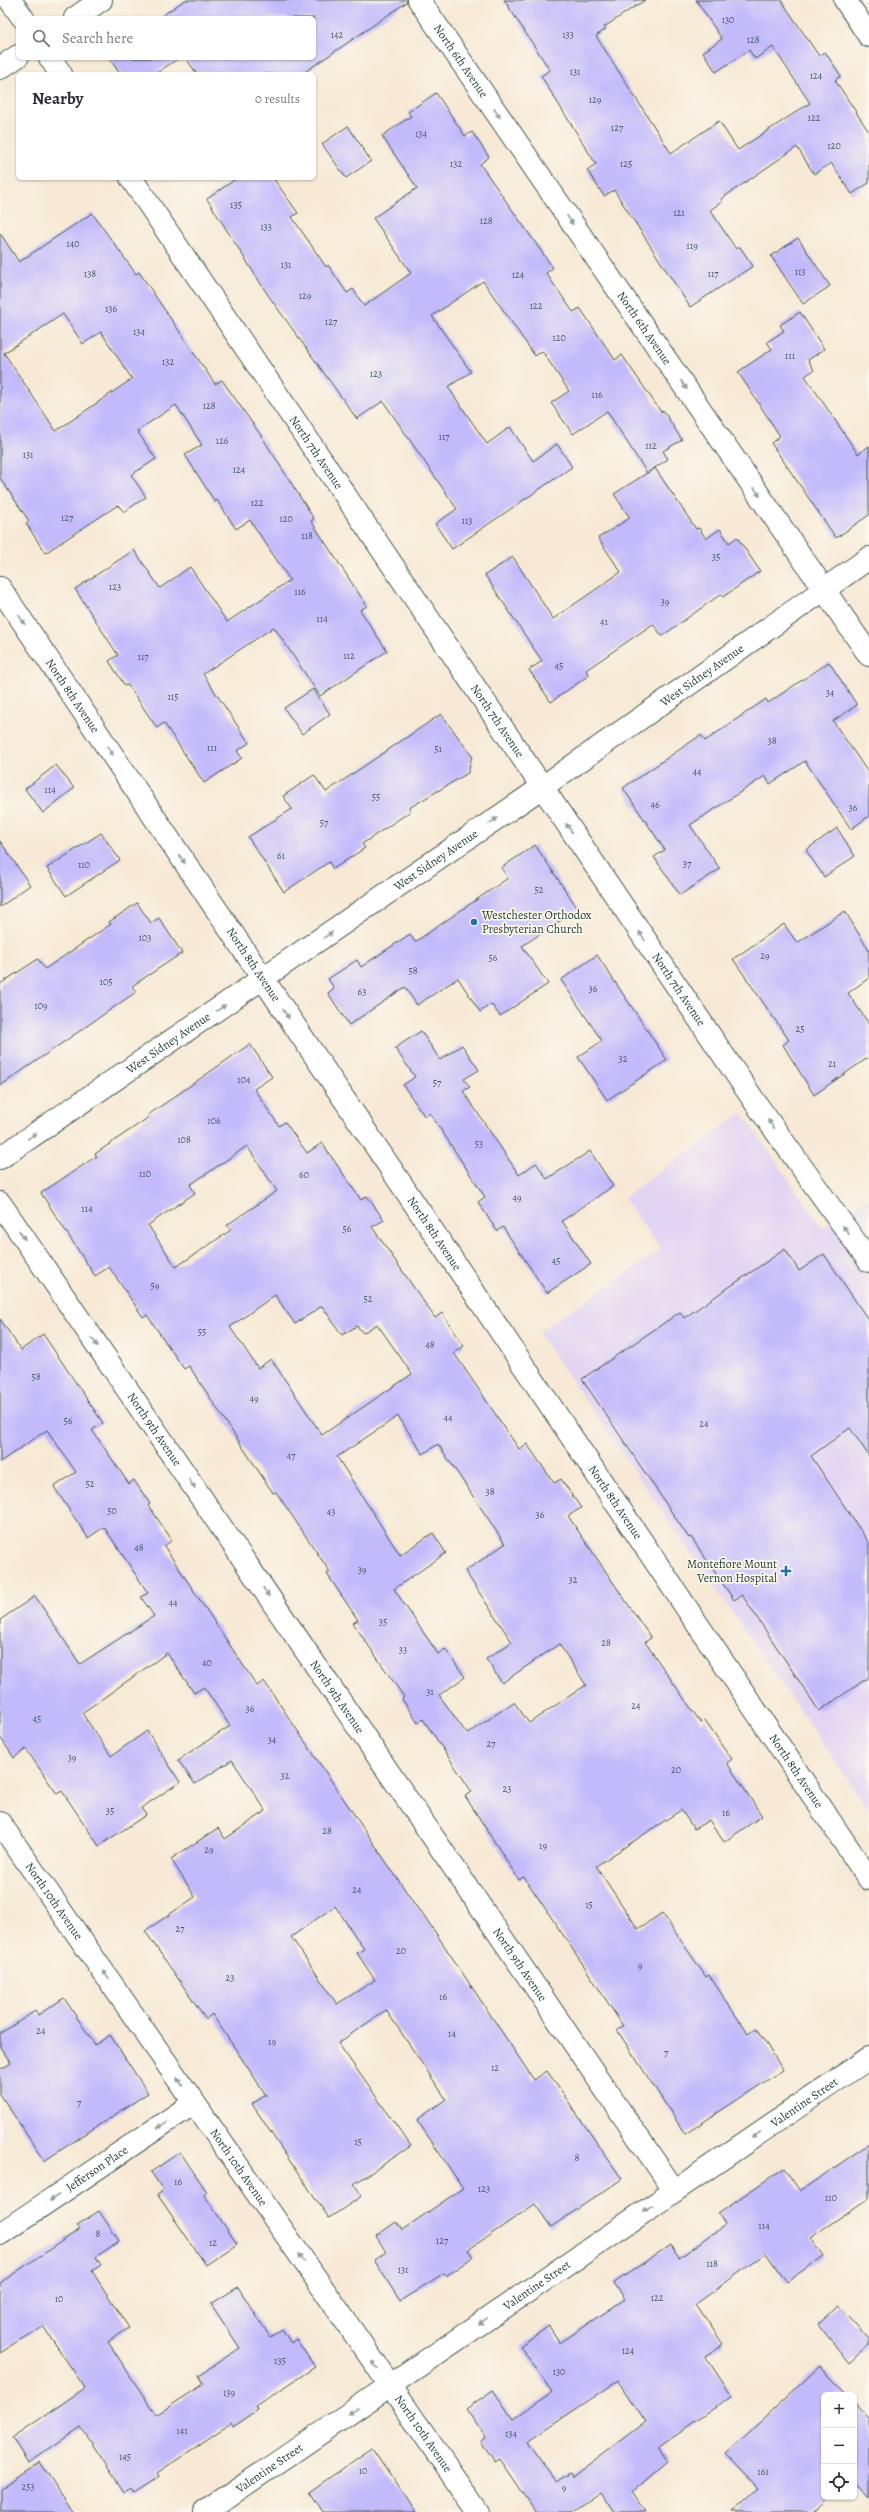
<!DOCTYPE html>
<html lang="en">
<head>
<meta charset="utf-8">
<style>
  body { margin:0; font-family:Alegreya,serif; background:#f2f2f3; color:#2b2b33 }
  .controls { position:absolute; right:12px; bottom:12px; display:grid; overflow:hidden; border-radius:6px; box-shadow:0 1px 3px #0004 }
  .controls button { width:36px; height:36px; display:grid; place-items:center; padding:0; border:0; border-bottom:1px solid #e1e1e2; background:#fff; color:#2b2b33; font:20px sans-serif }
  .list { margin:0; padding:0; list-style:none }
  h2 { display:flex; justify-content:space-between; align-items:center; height:52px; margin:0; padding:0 16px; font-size:17px }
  h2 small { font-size:13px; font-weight:400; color:#7c7c81 }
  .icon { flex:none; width:22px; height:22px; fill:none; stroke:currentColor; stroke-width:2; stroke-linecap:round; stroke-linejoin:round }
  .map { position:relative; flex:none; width:869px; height:2512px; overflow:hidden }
  .search { position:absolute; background:#fff; box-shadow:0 1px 3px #0004; left:16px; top:16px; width:300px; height:44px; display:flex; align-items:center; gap:10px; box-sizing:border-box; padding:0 14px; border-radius:6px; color:#7c7c81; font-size:15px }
  .panel { position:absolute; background:#fff; box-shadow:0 1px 3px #0004; left:16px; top:72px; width:300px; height:108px; border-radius:6px }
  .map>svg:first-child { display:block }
  .built { fill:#e2d4f3 }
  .building { fill:#c3bafb; fill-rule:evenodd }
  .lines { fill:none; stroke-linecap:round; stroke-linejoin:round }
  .minor-casing { stroke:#3f574c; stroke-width:24 }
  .tertiary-casing { stroke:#3f574c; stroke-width:24 }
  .minor { stroke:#fff; stroke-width:22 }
  .tertiary { stroke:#fff; stroke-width:22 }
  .oneway { fill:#8f9e9a }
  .poi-dot { fill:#1f6fb2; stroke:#fbf7ec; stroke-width:1.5 }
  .labels { text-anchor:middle; stroke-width:3.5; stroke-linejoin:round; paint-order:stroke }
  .number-label { font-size:10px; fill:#485c66 }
  .street-label { font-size:12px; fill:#1f3d34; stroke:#fbf7ec }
  .poi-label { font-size:12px; fill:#1f3d34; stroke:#fbf7ec; text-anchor:start }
</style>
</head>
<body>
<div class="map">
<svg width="869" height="2512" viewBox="0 0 869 2512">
  <rect width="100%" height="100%" fill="#fbf7ec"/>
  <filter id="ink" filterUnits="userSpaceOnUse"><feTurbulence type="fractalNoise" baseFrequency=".025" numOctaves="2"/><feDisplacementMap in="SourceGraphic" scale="8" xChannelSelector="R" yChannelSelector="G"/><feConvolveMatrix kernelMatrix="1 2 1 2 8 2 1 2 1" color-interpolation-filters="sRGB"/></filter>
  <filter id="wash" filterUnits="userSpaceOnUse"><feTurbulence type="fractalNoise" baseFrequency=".012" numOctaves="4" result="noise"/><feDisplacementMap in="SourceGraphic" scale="16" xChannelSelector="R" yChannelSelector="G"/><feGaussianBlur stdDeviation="0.9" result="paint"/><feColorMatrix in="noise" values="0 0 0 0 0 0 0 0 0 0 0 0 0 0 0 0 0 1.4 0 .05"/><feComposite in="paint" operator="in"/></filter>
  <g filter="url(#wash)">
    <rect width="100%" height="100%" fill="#f7e9d5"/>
    <!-- built -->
    <path class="built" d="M742,1113L823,1228L869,1197V1810L538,1332L661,1250L624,1198Z"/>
    <g id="blocks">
      <!-- building -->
      <path class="building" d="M185,0H407V2L302,74H197L186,58H314V18H159Z
        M504,0H645L604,27L606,29L596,36L671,153L719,121L738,150L810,103L773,47L755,59L749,50L716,72L703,52L722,39L696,0H781L819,56L825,52L841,76L835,80L869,132V183L852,194L831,163L814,174L797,147L721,199L723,201L710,210L736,249L740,247L753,266L690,307L614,190L604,196L587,170L596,164L541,76L550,70Z
        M109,58H179L155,74H120Z
        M436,93L465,136L472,132L489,157L480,164L553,268L546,273L573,312L580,308L615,360L622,355L661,412L663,410L682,440L663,451L668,459L647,473L607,411L573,434L551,403L569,391L542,351L535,356L483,281L432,316L471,372L448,387L487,444L510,427L533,461L557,444L572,467L452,549L435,524L457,509L383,401L357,419L268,295L207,199L237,178H273L298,213L292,217L326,267L328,265L347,293L353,289L364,306L411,273L373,218L417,188L382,136L411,116L408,112Z
        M348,126L371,161L346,178L322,144Z
        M92,213L136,274L139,272L215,384L222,380L262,437L314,519L311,521L367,606L360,610L387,651L320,696L274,627L203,674L249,743L237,751L242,758L204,783L164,723L157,728L128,685L125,686L109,661L118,655L75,589L134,550L160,588L190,567L227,622L290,580L250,520L236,529L217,500L215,502L185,455L202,445L176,405L137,431L156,459L131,475L146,497L124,512L118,505L45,553L26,523L29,521L0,478V233L19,262ZM63,314L83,344L101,332L132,379L56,431L4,353Z
        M798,238L830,286L803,304L771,256Z
        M800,312L824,349L808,360L814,370L805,376L858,454L869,446V515L836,538L771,443L780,436L738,372L772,349L767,342L784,331L780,325Z
        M655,468L696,529L699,528L706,539L720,529L729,543L737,537L760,571L723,597L721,594L662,636L653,624L586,670L589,675L551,702L529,670L542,661L485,575L513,557L553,619L621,572L598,538L630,518L614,494Z
        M829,662L857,705L833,721L869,774V816L851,829L805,761L770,784L765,776L690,825L720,869L680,895L654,857L665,850L623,788L701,735L705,741L766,699L768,703Z
        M313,689L330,714L302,734L284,708Z
        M441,714L472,756L468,773L409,808L411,811L362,844L365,848L333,869L329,862L284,892L248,837L292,809L283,796L314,775L326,792Z
        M56,765L74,788L43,813L25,789Z
        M837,828L855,856L824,877L806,850Z
        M101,833L120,860L66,896L47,868Z
        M0,841L30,885L0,907Z
        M535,845L578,909L522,946L548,984L500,1016L491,1004L480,1012L458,978L417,1005L405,987L349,1025L328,993L334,988L328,979L357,960L361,967L410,934L415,942L508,878L501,868Z
        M137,903L151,923L159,918L182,953L132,986L136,992L0,1086V984L38,959L45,969L111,924L109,922Z
        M845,911L869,951V978L848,993L869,1024V1057L814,1095L783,1045L789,1040L733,959L784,924L797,943Z
        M597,955L667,1060L607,1100L578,1057L602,1041L561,980Z
        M421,1031L440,1060L462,1045L479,1070L464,1079L470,1087L463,1091L519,1175L536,1163L547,1179L590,1151L613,1186L562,1221L591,1264L547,1293L503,1227L497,1231L478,1202L485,1197L430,1113L425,1117L403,1085L415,1077L395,1048Z
        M250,1044L272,1077L254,1089L279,1126L285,1122L307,1153L322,1143L361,1200L367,1196L384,1220L372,1227L435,1318L442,1313L464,1346L454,1353L519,1449L527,1444L554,1483L561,1479L581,1508L568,1516L651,1638L645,1642L701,1723L705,1720L732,1759L727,1763L762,1816L724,1842L709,1820L694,1829L681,1810L596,1866L638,1929L662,1913L706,1977L709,1975L748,2034L756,2028L783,2070L685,2134L617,2030L623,2026L584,1966L524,1877L519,1880L465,1796L472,1792L423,1719L418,1723L402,1699L404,1697L353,1623L358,1620L327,1574L330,1572L276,1492L273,1493L189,1366L184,1369L147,1315L143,1317L109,1267L95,1276L41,1193L97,1156L95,1154L149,1117L148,1115ZM247,1146L277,1191L227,1225L231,1230L176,1267L148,1225L195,1193L190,1185ZM275,1295L295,1324L322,1306L342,1335L357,1326L363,1333L377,1324L412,1374L322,1435L271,1359L258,1368L230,1327ZM398,1416L423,1454L438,1444L505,1544L465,1571L512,1642L486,1659L502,1683L559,1644L586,1685L529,1723L514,1702L467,1734L439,1695L465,1677L445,1649L438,1654L394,1589L446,1553L433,1533L400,1555L337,1457Z
        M785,1249L799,1271L824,1254L869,1321V1456L850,1428L811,1456L869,1543V1677L819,1711L742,1595L734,1600L691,1537L689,1538L582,1379L680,1312L684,1318Z
        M0,1319L21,1350L43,1334L103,1423L92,1430L129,1484L134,1480L150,1504L148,1505L172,1540L164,1546L257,1686L264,1681L420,1912L421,1911L534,2080L547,2071L622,2179L551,2227L535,2204L468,2250L473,2257L446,2276L444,2273L400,2301L374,2260L386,2252L376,2236L396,2222L402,2230L463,2188L417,2120L446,2099L386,2010L338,2043L411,2146L354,2184L362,2196L329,2218L283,2151L252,2104L266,2095L212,2014L206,2019L145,1931L195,1897L171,1859L218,1828L225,1839L266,1811L232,1760L195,1784L178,1760L230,1726L204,1687L194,1693L167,1653L82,1713L111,1756L147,1731L180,1782L141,1808L146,1815L99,1846L62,1791L57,1794L26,1749L14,1758L0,1737V1620L35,1596L80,1664L154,1616L141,1597L148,1593L104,1527L88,1538L54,1487L76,1472L47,1430L0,1462ZM335,1906L364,1949L357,1953L375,1980L337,2004L291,1937Z
        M64,1998L95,2045L110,2035L148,2093L44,2161L0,2094V2070L11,2063L0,2047V2034L35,2011L38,2015Z
        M869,2144V2198L811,2237L824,2256L786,2282L766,2253L696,2304L723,2344L705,2356L732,2396L659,2446L668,2461L632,2492L645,2512H614L601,2492L572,2512H536L500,2459L495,2462L481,2441L486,2438L466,2409L493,2390L513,2419L552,2392L520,2346L549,2326L560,2343L625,2299L614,2283L670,2245L679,2258L725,2225L718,2213L784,2168L800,2191ZM618,2381L645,2422L572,2477L570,2473L556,2482L528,2441Z
        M180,2152L207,2192L204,2195L237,2244L206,2265L157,2194L163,2190L151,2172Z
        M99,2211L119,2241L96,2257L101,2265L92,2271L129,2328L108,2342L156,2415L204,2384L199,2375L240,2348L211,2304L238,2287L270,2337L282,2329L291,2343L296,2339L315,2367L256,2406L258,2410L233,2427L231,2423L156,2474L158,2477L133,2493L130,2488L124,2492L81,2427L28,2463L12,2438L85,2388L43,2326L0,2352V2283L80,2229L77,2225Z
        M838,2305L869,2339V2345L849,2363L818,2324Z
        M820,2366L847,2395H824V2497H828L812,2512H732L758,2488L726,2454Z
        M854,2402L869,2418V2497L854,2481Z
        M372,2448L416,2512H322L309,2492Z
        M40,2462L73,2512H0V2489Z"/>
    </g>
  </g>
  <g filter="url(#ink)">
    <use href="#blocks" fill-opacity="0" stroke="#3f574c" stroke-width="1"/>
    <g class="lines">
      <defs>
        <g id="minor">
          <path d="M10,0L23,18"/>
          <path id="s1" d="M419,0L869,655"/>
          <path d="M845,0L869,36"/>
          <path d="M50,58L61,74"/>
          <path id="s2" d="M131,178L757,1105L869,1261"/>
          <path id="s3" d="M0,588L869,1879"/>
          <path id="s4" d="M0,1203L674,2190"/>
          <path id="s5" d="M0,1823L478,2512"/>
          <path id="s6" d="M0,2234L194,2103"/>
          <path id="s7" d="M205,2512L869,2058"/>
        </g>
        <g id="tertiary">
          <path d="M75,18L101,0"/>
          <path d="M0,68L18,56"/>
          <path id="s8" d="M0,1158L541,788L869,558"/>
        </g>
      </defs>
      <!-- minor casing -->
      <use href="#minor" class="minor-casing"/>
      <!-- tertiary casing -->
      <use href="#tertiary" class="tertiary-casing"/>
      <!-- minor -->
      <use href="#minor" class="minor"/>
      <!-- tertiary -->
      <use href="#tertiary" class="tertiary"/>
    </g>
    <!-- one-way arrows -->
    <defs><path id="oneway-solid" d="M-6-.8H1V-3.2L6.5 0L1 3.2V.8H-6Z"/></defs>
    <g class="oneway">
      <use href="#oneway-solid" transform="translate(497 113) rotate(56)"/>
      <use href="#oneway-solid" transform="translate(570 220) rotate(56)"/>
      <use href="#oneway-solid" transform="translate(684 385) rotate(56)"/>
      <use href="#oneway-solid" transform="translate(757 492) rotate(56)"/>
      <use href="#oneway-solid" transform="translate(22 620) rotate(56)"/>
      <use href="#oneway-solid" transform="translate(110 751) rotate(56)"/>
      <use href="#oneway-solid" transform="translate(493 821) rotate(-35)"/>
      <use href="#oneway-solid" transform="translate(569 828) rotate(-124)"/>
      <use href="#oneway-solid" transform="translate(182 859) rotate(56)"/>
      <use href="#oneway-solid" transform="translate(328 935) rotate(-35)"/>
      <use href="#oneway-solid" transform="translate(642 936) rotate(-124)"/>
      <use href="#oneway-solid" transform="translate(221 1008) rotate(-34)"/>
      <use href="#oneway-solid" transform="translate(286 1014) rotate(56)"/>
      <use href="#oneway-solid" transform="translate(771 1124) rotate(-125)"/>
      <use href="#oneway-solid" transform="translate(32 1136) rotate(-34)"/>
      <use href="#oneway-solid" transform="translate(846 1230) rotate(-126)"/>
      <use href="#oneway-solid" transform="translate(22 1235) rotate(56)"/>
      <use href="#oneway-solid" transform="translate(95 1342) rotate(56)"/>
      <use href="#oneway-solid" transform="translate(192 1484) rotate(56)"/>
      <use href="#oneway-solid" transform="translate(266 1592) rotate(56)"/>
      <use href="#oneway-solid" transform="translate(106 1975) rotate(-125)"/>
      <use href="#oneway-solid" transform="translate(180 2082) rotate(-125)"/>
      <use href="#oneway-solid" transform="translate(162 2125) rotate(146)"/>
      <use href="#oneway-solid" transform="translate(756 2135) rotate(146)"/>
      <use href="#oneway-solid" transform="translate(54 2198) rotate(146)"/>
      <use href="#oneway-solid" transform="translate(648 2208) rotate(146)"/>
      <use href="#oneway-solid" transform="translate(302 2258) rotate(-125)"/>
      <use href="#oneway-solid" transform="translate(483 2321) rotate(146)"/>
      <use href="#oneway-solid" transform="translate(375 2365) rotate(-125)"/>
      <use href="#oneway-solid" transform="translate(353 2411) rotate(146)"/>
    </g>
  </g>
  <!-- markers -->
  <g class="poi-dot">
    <circle cx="474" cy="922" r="4"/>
    <path d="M784 1565h4v4h4v4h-4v4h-4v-4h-4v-4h4z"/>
  </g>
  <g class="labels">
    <!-- number labels -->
    <g class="number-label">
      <text x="728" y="23">130</text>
      <text x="337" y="38">142</text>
      <text x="568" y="38">133</text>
      <text x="753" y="43">128</text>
      <text x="575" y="75">131</text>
      <text x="816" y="79">124</text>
      <text x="595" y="103">129</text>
      <text x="814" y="121">122</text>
      <text x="617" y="131">127</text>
      <text x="421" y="137">134</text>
      <text x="834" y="149">120</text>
      <text x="456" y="167">132</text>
      <text x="626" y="167">125</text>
      <text x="236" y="208">135</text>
      <text x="679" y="216">121</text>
      <text x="486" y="224">128</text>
      <text x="266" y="230">133</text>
      <text x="73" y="247">140</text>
      <text x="692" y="249">119</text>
      <text x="286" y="268">131</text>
      <text x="800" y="275">113</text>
      <text x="90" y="277">138</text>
      <text x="713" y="277">117</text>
      <text x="518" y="278">124</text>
      <text x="305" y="299">129</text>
      <text x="536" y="309">122</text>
      <text x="111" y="312">136</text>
      <text x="331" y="325">127</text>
      <text x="139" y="335">134</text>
      <text x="559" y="341">120</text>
      <text x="790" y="359">111</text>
      <text x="168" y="365">132</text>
      <text x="376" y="377">123</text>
      <text x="597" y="398">116</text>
      <text x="209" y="409">128</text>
      <text x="444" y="440">117</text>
      <text x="222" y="444">126</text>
      <text x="651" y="449">112</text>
      <text x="28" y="458">131</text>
      <text x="239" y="473">124</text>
      <text x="257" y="506">122</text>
      <text x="67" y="521">127</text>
      <text x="286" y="522">120</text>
      <text x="467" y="524">113</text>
      <text x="307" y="539">118</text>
      <text x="716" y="560">35</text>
      <text x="115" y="590">123</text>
      <text x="300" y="595">116</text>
      <text x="665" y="605">39</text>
      <text x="322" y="622">114</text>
      <text x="604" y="625">41</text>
      <text x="349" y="659">112</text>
      <text x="143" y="660">117</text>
      <text x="559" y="669">45</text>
      <text x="830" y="696">34</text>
      <text x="173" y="700">115</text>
      <text x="772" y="744">38</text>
      <text x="212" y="751">111</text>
      <text x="438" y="752">51</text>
      <text x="697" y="775">44</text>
      <text x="50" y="793">114</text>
      <text x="376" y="800">55</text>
      <text x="655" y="808">46</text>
      <text x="853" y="811">36</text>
      <text x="324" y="826">57</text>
      <text x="281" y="859">61</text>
      <text x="687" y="867">37</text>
      <text x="84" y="868">110</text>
      <text x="539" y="893">52</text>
      <text x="145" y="941">103</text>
      <text x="765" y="959">29</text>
      <text x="493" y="961">56</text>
      <text x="413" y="974">58</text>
      <text x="106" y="985">105</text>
      <text x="593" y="992">36</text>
      <text x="362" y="995">63</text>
      <text x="41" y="1009">109</text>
      <text x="800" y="1032">25</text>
      <text x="623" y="1062">32</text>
      <text x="832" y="1067">21</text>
      <text x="244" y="1083">104</text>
      <text x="437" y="1086">57</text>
      <text x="214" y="1124">106</text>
      <text x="184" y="1143">108</text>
      <text x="479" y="1147">53</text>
      <text x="145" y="1177">110</text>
      <text x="304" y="1178">60</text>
      <text x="517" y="1201">49</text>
      <text x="87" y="1212">114</text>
      <text x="347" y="1232">56</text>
      <text x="556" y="1264">45</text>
      <text x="155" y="1289">59</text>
      <text x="368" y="1302">52</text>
      <text x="202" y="1335">55</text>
      <text x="430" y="1348">48</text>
      <text x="36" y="1380">58</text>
      <text x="254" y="1402">49</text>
      <text x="448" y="1421">44</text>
      <text x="68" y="1424">56</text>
      <text x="704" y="1427">24</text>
      <text x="291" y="1459">47</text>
      <text x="90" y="1487">52</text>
      <text x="490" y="1495">38</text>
      <text x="112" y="1514">50</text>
      <text x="331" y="1515">43</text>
      <text x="540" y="1518">36</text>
      <text x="139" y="1551">48</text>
      <text x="362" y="1573">39</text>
      <text x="573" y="1583">32</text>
      <text x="173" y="1606">44</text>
      <text x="383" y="1625">35</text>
      <text x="606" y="1646">28</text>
      <text x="403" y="1653">33</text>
      <text x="207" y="1666">40</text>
      <text x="430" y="1695">31</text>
      <text x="636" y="1709">24</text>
      <text x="250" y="1712">36</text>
      <text x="37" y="1722">45</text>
      <text x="272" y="1743">34</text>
      <text x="491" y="1747">27</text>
      <text x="72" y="1761">39</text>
      <text x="676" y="1773">20</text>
      <text x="285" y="1779">32</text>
      <text x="507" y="1792">23</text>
      <text x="110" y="1814">35</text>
      <text x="726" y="1816">16</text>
      <text x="327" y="1834">28</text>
      <text x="543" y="1849">19</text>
      <text x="209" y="1853">29</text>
      <text x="357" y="1893">24</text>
      <text x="589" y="1908">15</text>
      <text x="180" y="1932">27</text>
      <text x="401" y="1954">20</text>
      <text x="640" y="1969">9</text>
      <text x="230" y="1981">23</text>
      <text x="443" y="2000">16</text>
      <text x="41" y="2034">24</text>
      <text x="452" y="2037">14</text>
      <text x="272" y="2045">19</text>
      <text x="666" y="2056">7</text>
      <text x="495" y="2071">12</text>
      <text x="79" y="2106">7</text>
      <text x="358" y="2145">15</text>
      <text x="577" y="2161">8</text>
      <text x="178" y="2185">16</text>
      <text x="484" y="2192">123</text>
      <text x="831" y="2201">110</text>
      <text x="764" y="2229">114</text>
      <text x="98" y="2237">8</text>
      <text x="442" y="2244">127</text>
      <text x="213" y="2246">12</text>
      <text x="712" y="2267">118</text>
      <text x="403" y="2273">131</text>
      <text x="657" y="2301">122</text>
      <text x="59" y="2302">10</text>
      <text x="628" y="2354">124</text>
      <text x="280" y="2364">135</text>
      <text x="559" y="2375">130</text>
      <text x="229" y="2396">139</text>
      <text x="182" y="2434">141</text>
      <text x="511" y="2437">134</text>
      <text x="125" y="2460">145</text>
      <text x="363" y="2474">10</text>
      <text x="763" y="2475">161</text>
      <text x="28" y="2490">253</text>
      <text x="564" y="2491">9</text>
    </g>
    <!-- street labels -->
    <g class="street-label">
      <text dy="4" stroke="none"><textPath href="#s1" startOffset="74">North 6th Avenue</textPath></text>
      <text dy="4" stroke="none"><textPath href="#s1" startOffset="398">North 6th Avenue</textPath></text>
      <text dy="4" stroke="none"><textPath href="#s2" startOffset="331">North 7th Avenue</textPath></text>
      <text dy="4" stroke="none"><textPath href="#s8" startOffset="852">West Sidney Avenue</textPath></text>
      <text dy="4" stroke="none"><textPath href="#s3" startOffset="130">North 8th Avenue</textPath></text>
      <text dy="4" stroke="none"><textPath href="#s2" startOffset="655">North 7th Avenue</textPath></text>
      <text dy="4" stroke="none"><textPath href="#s8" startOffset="528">West Sidney Avenue</textPath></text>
      <text dy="4" stroke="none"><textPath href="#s3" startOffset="454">North 8th Avenue</textPath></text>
      <text dy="4" stroke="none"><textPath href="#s2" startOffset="979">North 7th Avenue</textPath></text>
      <text dy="4" stroke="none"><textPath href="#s8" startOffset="204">West Sidney Avenue</textPath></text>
      <text dy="4" stroke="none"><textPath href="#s3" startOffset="778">North 8th Avenue</textPath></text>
      <text dy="4" stroke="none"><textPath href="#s4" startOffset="274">North 9th Avenue</textPath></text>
      <text dy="4" stroke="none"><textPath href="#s3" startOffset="1102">North 8th Avenue</textPath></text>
      <text dy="4" stroke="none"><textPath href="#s4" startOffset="598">North 9th Avenue</textPath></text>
      <text dy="4" stroke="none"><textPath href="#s3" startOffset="1426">North 8th Avenue</textPath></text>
      <text dy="4" stroke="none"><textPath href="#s5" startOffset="95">North 10th Avenue</textPath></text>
      <text dy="4" stroke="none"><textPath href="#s4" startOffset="922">North 9th Avenue</textPath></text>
      <text dy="4" stroke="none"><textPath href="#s7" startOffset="726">Valentine Street</textPath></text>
      <text dy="4" stroke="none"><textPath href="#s5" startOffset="419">North 10th Avenue</textPath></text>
      <text dy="4" stroke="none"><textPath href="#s6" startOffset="117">Jefferson Place</textPath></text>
      <text dy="4" stroke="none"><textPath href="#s7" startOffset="402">Valentine Street</textPath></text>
      <text dy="4" stroke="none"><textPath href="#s5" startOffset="743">North 10th Avenue</textPath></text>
      <text dy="4" stroke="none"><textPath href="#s7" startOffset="78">Valentine Street</textPath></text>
    </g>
    <!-- poi labels -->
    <g class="poi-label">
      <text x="482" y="919">Westchester Orthodox<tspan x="482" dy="14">Presbyterian Church</tspan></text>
      <text x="777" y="1568" text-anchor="end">Montefiore Mount<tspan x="777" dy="14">Vernon Hospital</tspan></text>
    </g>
  </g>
</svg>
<div class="controls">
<button>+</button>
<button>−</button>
<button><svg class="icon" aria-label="locate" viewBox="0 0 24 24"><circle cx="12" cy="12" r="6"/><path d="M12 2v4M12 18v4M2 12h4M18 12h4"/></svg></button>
</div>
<div class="search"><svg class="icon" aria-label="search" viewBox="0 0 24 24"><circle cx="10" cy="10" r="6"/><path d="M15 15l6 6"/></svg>Search here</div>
<section class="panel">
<h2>Nearby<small>0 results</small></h2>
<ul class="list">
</ul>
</section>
</div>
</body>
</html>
